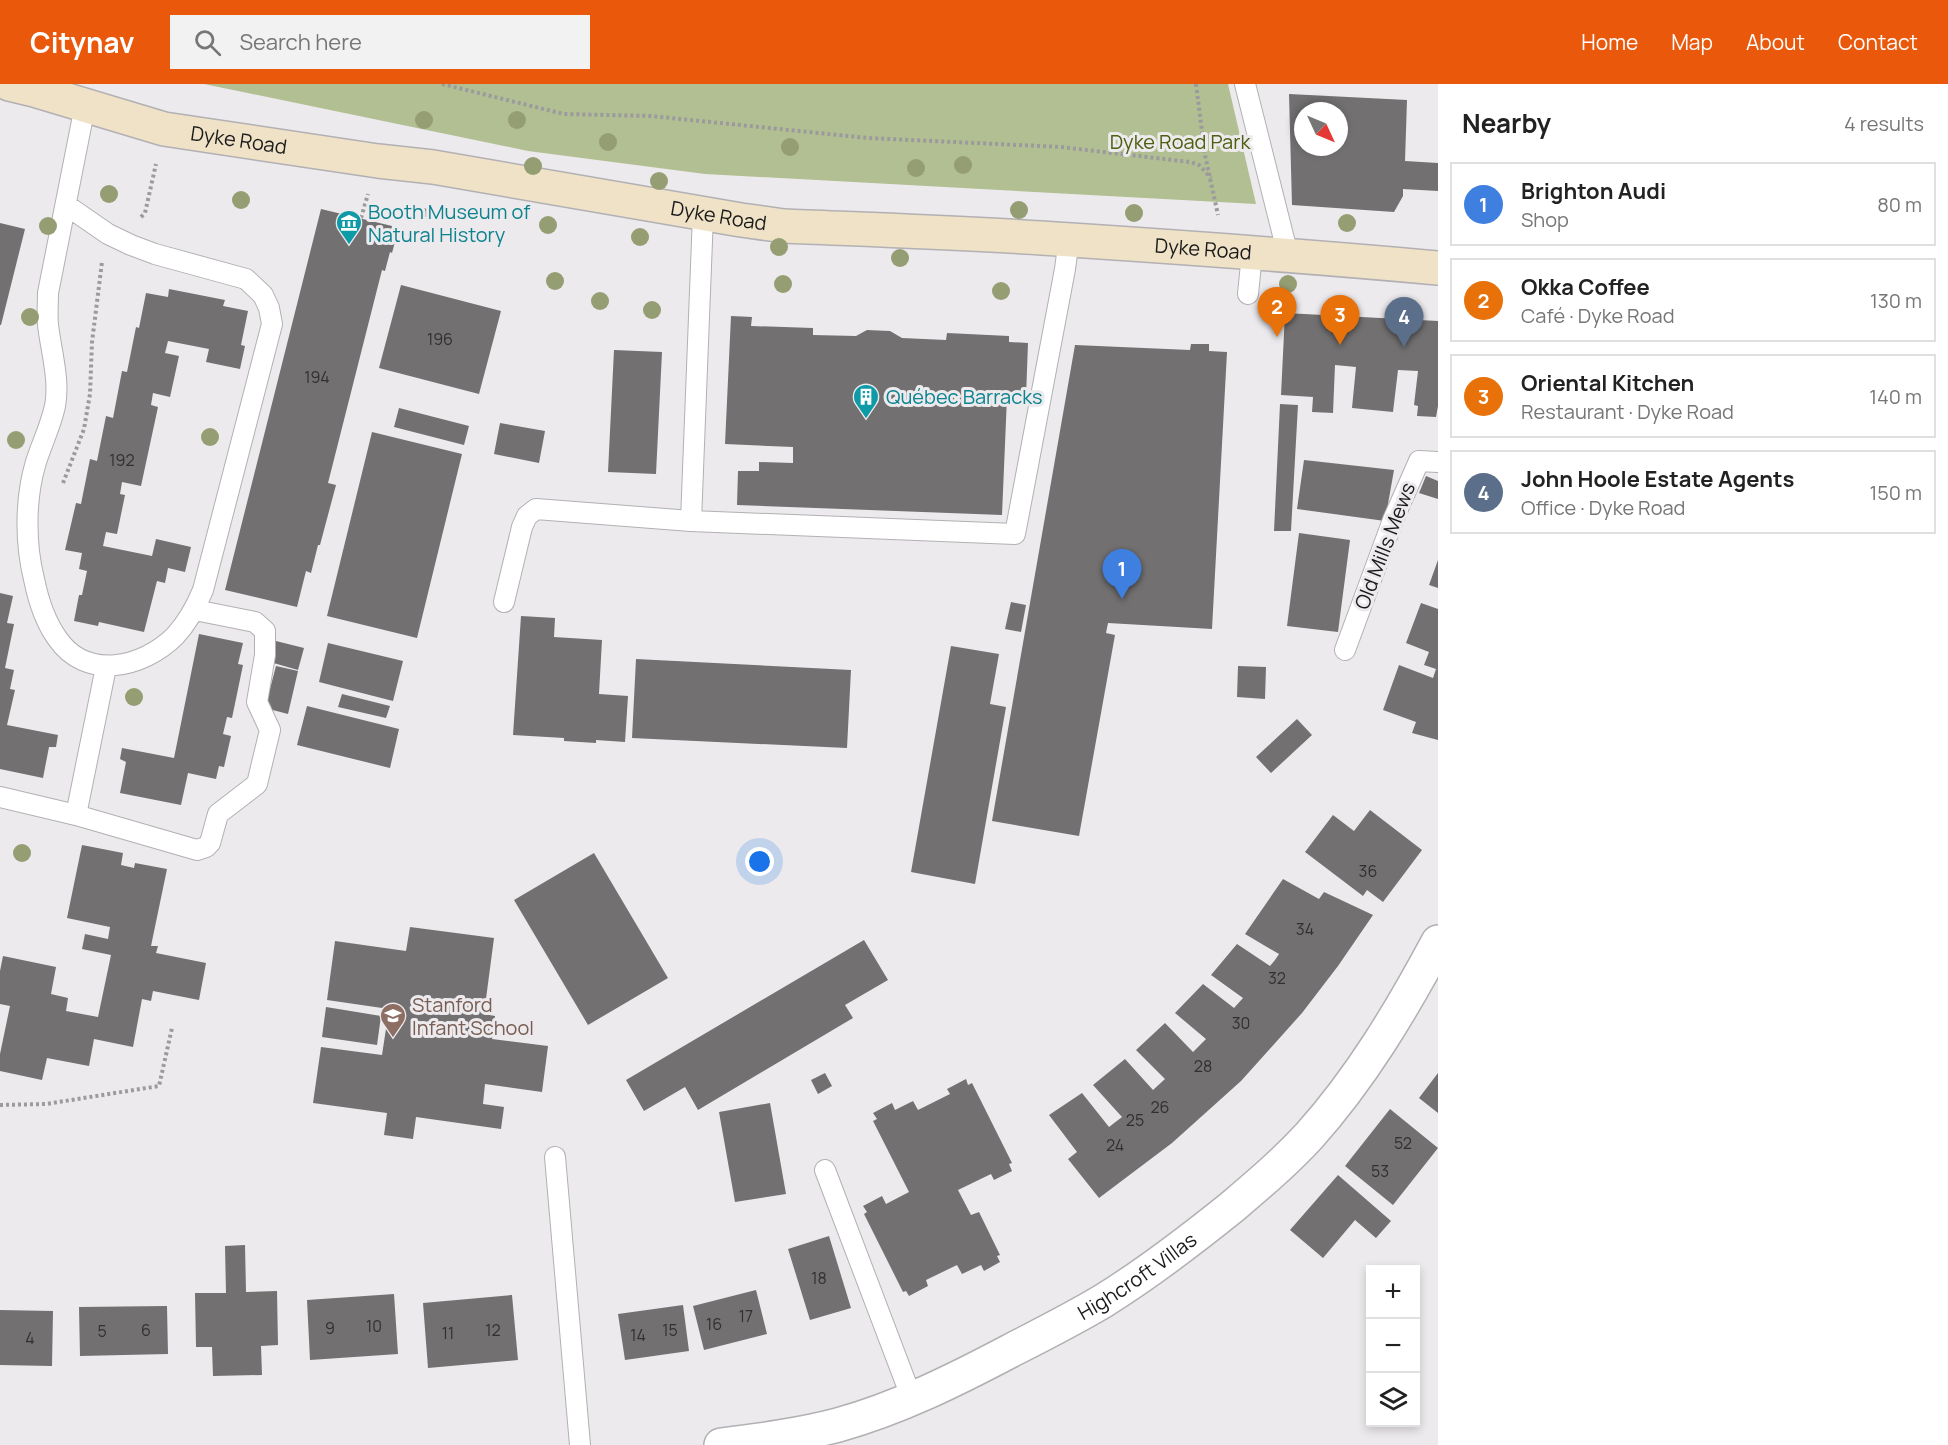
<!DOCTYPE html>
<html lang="en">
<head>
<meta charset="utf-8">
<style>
  body { margin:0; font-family:Manrope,sans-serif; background:#f2f2f2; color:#222 }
  .controls { position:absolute; right:18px; bottom:18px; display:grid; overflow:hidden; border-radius:0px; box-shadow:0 3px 9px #0003 }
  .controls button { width:54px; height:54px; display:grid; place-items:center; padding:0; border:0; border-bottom:2px solid #e0e0e0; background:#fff; color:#222; font:30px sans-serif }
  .compass { position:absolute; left:1294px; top:18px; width:54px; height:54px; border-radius:50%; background:#fff; box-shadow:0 3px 9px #0003; rotate:134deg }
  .you { position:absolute; left:760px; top:778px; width:21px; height:21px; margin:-15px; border:4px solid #fff; border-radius:50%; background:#1a73e8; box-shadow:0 0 0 9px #1a73e833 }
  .badge { display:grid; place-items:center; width:39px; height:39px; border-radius:50%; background:#ea580c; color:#fff; font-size:20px; font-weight:700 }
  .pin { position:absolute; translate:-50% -50px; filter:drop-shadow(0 2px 3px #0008) }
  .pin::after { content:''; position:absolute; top:32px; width:21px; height:18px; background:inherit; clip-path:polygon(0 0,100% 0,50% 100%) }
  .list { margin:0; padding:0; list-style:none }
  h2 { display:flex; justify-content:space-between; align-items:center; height:78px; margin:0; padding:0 24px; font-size:26px }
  h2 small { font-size:20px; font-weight:400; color:#767676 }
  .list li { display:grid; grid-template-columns:39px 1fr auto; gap:18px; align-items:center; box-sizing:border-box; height:84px; margin:0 12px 12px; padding:0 12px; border:2px solid #e0e0e0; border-radius:0px }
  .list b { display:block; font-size:22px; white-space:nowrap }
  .list p { margin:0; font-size:20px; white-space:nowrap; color:#767676 }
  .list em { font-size:20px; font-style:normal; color:#767676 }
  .icon { flex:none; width:33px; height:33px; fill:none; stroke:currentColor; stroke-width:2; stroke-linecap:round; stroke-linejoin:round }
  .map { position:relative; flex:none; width:1438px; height:1361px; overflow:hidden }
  header { display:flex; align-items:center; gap:36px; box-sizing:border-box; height:84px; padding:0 30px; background:#ea580c; color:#fff }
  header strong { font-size:28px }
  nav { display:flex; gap:33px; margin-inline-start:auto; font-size:21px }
  .search { width:420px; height:54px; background:#f2f2f2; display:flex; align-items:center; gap:15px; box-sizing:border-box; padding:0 21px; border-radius:0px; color:#767676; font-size:22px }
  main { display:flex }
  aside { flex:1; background:#fff }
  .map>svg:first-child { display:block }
  .park { fill:#b2bf92 }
  .building { fill:#727071; fill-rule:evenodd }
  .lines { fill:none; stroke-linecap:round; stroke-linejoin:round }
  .lane-casing { stroke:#b2b0b3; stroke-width:22 }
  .street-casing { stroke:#b2b0b3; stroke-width:36 }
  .secondary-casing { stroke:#b2b0b3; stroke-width:36 }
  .path { stroke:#9b9a9c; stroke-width:4; stroke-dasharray:3 3; stroke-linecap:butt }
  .lane { stroke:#fff; stroke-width:20 }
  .street { stroke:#fff; stroke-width:33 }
  .secondary { stroke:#efe2c7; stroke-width:33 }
  .tree { fill:#959d73 }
  .labels { text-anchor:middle; stroke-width:6; stroke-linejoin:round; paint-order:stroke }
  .number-label { font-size:16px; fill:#313030 }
  .street-label { font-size:20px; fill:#1b1a1b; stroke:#eceaed }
  .park-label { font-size:20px; fill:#4e5e10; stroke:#eceaed }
  .culture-label { font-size:20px; fill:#0d838f; stroke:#eceaed; text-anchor:start }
  .education-label { font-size:20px; fill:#785e54; stroke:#eceaed; text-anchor:start }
</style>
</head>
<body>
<header>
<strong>Citynav</strong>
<div class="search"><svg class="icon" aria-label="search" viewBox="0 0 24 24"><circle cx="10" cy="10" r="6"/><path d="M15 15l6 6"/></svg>Search here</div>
<nav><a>Home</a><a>Map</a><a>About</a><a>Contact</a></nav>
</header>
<main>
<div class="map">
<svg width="1438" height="1361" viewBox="0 0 1438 1361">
  <rect width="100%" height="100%" fill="#eceaed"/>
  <!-- park -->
  <path class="park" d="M204,0H1228L1256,120L705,90L528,67Z"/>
  <!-- building -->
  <path class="building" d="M1289,10L1407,16L1405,77L1438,79V107L1403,105V112L1394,128L1292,121ZM1303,27H1339V63H1303Z
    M422,124L445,128L444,136L421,132Z
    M321,125L392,142L390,153L396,154L392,169L390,168L385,187L382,186L328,399L336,401L320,461H318L311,489L306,487L297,523L225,506Z
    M0,139L25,145L1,241H0Z
    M401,201L501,227L479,310L379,284Z
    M169,205L225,216L223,222L248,227L241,261L245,262L240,285L206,278L209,265L168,257L165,269L179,272L170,313L153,309L151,321L158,323L141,402L122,398L120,410L125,411L117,450L106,448L103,462L152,472L156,455L191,463L185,488L168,484L165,499L157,497L144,548L99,538L98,542L74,537L79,511H82L87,487L79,485L82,469L65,466L76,419L81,420L90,375L97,377L106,332L113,334L122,287L127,288L136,243L139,244L146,209L168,213Z
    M1285,229L1438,237V322L1436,333L1417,332L1418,322L1414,321L1418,287L1398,286L1393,328L1352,324L1356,283L1335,281L1333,329L1312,328L1313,313L1281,311Z
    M731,232L752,233L751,242L813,244V251L856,252L867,246L890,247L902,254L946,256L947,249L1009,252V258L1028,259L1026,313H1007L1002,431L737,421L738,387H759V378L793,379V363L725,360Z
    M1191,260H1209V267L1227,268L1212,545L1108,539L1106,549L1115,551L1079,752L992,737L1075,261L1190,266Z
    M614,266L662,268L656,390L608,388Z
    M1280,320L1298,321L1291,447H1274Z
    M399,324L469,342L464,361L394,343Z
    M500,339L545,347L539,379L494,370Z
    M372,348L462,370L417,554L327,532Z
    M1304,376L1394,386L1385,437L1297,425Z
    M1426,392L1438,397V415L1419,409Z
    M1299,449L1350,456L1338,548L1287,542Z
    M1438,476V504L1429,501Z
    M0,509L13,512L7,539L14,540L5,584L14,586L10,605L15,606L7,641L58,651L56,663H49L43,694L0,685Z
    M1011,518L1026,521L1021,548L1005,545Z
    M1421,519L1438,525V656L1412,649L1416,638L1383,626L1399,581L1433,594L1436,585L1424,581L1429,568L1406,559Z
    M521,532L555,534L554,553L602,556L599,610L628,612L625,658L596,656V659L564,657V654L513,651Z
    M199,550L243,559L238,580L243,581L232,634L227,633L223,650L231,652L224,683L219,682L216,695L188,689L181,721L120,709L126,678L120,675L122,664L174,674Z
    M276,557L304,564L298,586L270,578Z
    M328,559L403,577L393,617L319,598Z
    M951,562L999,570L990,620L1006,623L975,800L911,788Z
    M636,575L851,586L847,664L632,654Z
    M276,582L298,587L288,630L265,624Z
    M1238,582L1266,583L1265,615L1237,613Z
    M342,610L390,622L386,634L338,623Z
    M307,622L399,645L390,684L297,661Z
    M1297,635L1312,651L1271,689L1256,673Z
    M1370,726L1422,766L1383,818L1367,806L1363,812L1305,768L1333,731L1354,747Z
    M82,761L123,769L121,781L134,784L135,779L167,785L151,862H158L156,869L206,879L199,916L153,907L151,917L142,915L133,963L94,955L89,982L47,974L42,996L0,987V970L10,922L0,920V887L3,872L56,883L51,910L68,914L66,927L98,933L111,871L82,865L85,850L108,855L110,843L67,834Z
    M594,769L668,894L588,941L514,816Z
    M1283,795L1319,815L1324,808L1373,831L1338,882L1302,929L1241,997L1172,1059L1099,1114L1068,1075L1077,1068L1049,1031L1082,1009L1109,1043L1122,1033L1093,1001L1125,975L1153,1006L1165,995L1136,966L1165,939L1193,968L1206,955L1175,929L1203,900L1234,924L1243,914L1211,891L1237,860L1270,882L1275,876L1279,870L1245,850Z
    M410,843L494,854L484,930L495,932L492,955L548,962L542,1008L485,1000L483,1020L504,1023L501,1045L416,1033L413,1055L384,1051L387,1029L313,1019L321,963L382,971L389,925L327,916L335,857L406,867Z
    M864,856L888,896L845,921L853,934L698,1026L685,1003L644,1027L626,996Z
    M326,923L381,932L377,961L322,953Z
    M825,989L832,1002L818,1010L811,996Z
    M1438,989V1029L1419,1014Z
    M966,995L968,1001L972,999L1012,1079L1009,1080L1012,1087L994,1096L991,1090L958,1106L971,1131L979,1128L1000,1171L997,1172L1000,1178L984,1187L981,1181L962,1190L957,1181L926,1196L928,1202L909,1212L906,1207L903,1208L864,1130L867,1128L863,1122L882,1112L886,1120L909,1108L873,1037L877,1035L873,1029L892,1019L895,1026L913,1017L918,1026L950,1010L947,1005Z
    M770,1019L786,1110L735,1118L719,1028Z
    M1390,1025L1438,1064L1393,1121L1345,1082Z
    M1338,1091L1391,1137L1376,1154L1355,1136L1323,1174L1290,1146Z
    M829,1152L851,1224L810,1236L788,1165Z
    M245,1161L246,1208L277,1207L278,1261L261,1262L262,1291L213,1292L212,1263H196L195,1209H226L225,1162Z
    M756,1206L767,1250L704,1266L693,1222Z
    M394,1210L398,1270L310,1276L307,1216Z
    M512,1211L518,1276L428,1284L423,1219Z
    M683,1221L689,1267L625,1276L618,1230Z
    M167,1222L168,1270L80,1272L79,1223Z
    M0,1226L53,1227L52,1282L0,1281Z"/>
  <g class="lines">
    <defs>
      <path id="lane" d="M1245,0L1288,171
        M66,121L108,150L131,161L155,170L246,195L263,211L269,224L272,240L203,506C196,523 188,538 175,552C143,584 86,597 57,554C45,537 38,515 34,495C25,459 25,414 36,378C42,359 51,341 55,322C60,296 51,267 48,241C47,230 48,219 48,209L85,22
        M1248,210L1252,170
        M691,437L703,131
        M504,518L522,443L527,432L536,425L691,437L1015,450L1065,185L1069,155
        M1345,566L1393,436L1419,377L1438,378
        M0,713L76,731L197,766L206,763L210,759L218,730L257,700L270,646L257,618L265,571V547L255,538L195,526
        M76,731L106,583
        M555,1073L580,1361
        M825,1086L912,1315"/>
      <g id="street">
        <path id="s1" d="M721,1361C761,1356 800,1351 838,1341C899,1324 955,1296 1010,1267C1041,1251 1073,1235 1103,1217C1148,1189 1191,1156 1232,1123C1259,1100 1285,1078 1309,1052C1361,994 1401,927 1438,858"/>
      </g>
      <g id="secondary">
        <path id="s2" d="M9,0L34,6L164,45L378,77L433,83L741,136L784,142C880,146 975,149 1071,156C1193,164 1316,173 1438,184"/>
      </g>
    </defs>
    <!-- lane casing -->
    <use href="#lane" class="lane-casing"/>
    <!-- street casing -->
    <use href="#street" class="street-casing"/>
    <!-- secondary casing -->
    <use href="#secondary" class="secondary-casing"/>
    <!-- path -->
    <path class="path" d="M442,0L564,30L651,32L868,54L1061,63L1190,78L1199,81L1211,94
      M1196,0L1205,71L1218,131
      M141,133L145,129L156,80
      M361,134L368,110
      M63,399L84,345L90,310L92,258L102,178
      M0,1021L46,1020L159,1002L172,944"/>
    <!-- lane -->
    <use href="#lane" class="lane"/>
    <!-- street -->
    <use href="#street" class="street"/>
    <!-- secondary -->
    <use href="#secondary" class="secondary"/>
  </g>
  <!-- trees -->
  <g class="tree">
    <circle cx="424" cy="36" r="9"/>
    <circle cx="517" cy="36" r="9"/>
    <circle cx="608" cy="58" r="9"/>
    <circle cx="790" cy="63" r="9"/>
    <circle cx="963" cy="81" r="9"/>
    <circle cx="533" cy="82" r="9"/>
    <circle cx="916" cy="84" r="9"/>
    <circle cx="659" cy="97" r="9"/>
    <circle cx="109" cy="110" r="9"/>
    <circle cx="241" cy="116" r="9"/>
    <circle cx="1019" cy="126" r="9"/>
    <circle cx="1134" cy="129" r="9"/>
    <circle cx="1347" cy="139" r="9"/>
    <circle cx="548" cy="141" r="9"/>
    <circle cx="48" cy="142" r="9"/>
    <circle cx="640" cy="153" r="9"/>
    <circle cx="779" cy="163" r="9"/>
    <circle cx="900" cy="174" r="9"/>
    <circle cx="555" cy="197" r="9"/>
    <circle cx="783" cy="200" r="9"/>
    <circle cx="1288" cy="200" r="9"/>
    <circle cx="1001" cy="207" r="9"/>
    <circle cx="600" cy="217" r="9"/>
    <circle cx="652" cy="226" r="9"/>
    <circle cx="30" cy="233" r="9"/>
    <circle cx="210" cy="353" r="9"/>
    <circle cx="16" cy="356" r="9"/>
    <circle cx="134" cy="613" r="9"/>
    <circle cx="22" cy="769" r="9"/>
  </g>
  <!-- icons -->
  <defs>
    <symbol id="museum-pin" viewBox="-11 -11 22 30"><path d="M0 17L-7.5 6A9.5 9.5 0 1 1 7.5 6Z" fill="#0f9aa8" stroke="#eceaed"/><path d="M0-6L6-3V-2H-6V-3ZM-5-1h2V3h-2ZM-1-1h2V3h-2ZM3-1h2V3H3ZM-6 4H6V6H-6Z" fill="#fff"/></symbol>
    <symbol id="building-pin" viewBox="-11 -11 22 30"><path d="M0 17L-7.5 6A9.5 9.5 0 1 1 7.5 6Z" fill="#0f9aa8" stroke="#eceaed"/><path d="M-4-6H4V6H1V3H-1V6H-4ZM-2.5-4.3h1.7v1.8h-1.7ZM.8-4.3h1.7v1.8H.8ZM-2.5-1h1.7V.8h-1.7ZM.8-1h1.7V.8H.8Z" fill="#fff"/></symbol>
    <symbol id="school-pin" viewBox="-11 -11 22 30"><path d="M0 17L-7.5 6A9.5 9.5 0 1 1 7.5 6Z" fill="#8d6e63" stroke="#eceaed"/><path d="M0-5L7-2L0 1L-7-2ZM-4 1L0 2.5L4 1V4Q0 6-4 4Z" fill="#fff"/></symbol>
  </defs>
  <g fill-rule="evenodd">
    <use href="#museum-pin" x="334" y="124" width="30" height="40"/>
    <use href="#building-pin" x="851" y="298" width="30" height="40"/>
    <use href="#school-pin" x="378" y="917" width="30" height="40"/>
  </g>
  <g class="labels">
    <!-- number labels -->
    <g class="number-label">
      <text x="440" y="261">196</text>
      <text x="317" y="299">194</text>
      <text x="122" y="382">192</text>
      <text x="1368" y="793">36</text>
      <text x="1305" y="851">34</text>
      <text x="1277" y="900">32</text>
      <text x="1241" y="945">30</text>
      <text x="1203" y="988">28</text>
      <text x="1160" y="1029">26</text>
      <text x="1135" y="1042">25</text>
      <text x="1403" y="1065">52</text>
      <text x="1115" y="1067">24</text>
      <text x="1380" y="1093">53</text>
      <text x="819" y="1200">18</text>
      <text x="746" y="1238">17</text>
      <text x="714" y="1246">16</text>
      <text x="374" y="1248">10</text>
      <text x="330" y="1250">9</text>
      <text x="146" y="1252">6</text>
      <text x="493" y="1252">12</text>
      <text x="670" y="1252">15</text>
      <text x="102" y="1253">5</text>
      <text x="448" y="1255">11</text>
      <text x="638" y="1257">14</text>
      <text x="30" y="1260">4</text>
    </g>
    <!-- street labels -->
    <g class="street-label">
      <text dy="7" stroke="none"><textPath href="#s2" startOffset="237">Dyke Road</textPath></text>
      <text dy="7" stroke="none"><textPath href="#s2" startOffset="723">Dyke Road</textPath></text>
      <text dy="7" stroke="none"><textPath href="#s2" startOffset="1209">Dyke Road</textPath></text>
      <text transform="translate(1385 462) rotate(-69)" y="7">Old Mills Mews</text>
      <text dy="7" stroke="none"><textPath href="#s1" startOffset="454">Highcroft Villas</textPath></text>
    </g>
    <!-- park labels -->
    <g class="park-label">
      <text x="1180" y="65">Dyke Road Park</text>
    </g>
    <!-- culture labels -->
    <g class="culture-label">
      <text x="368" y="135">Booth Museum of<tspan x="368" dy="23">Natural History</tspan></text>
      <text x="886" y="320">Québec Barracks</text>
    </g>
    <!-- education labels -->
    <g class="education-label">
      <text x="412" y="928">Stanford<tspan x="412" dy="23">Infant School</tspan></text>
    </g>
  </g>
</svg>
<div class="controls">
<button>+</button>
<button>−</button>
<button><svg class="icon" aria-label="layers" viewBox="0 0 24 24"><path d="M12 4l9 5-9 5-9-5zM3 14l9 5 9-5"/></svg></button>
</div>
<svg class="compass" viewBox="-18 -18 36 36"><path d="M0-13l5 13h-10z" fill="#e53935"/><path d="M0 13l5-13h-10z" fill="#767676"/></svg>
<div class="you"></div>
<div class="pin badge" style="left:1122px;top:515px;background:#3f7fe0">1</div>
<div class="pin badge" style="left:1277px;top:253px;background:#e8710a">2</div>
<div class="pin badge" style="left:1340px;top:261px;background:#e8710a">3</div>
<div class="pin badge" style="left:1404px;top:263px;background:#5c6f8a">4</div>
</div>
<aside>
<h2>Nearby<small>4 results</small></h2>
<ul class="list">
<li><span class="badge" style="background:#3f7fe0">1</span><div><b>Brighton Audi</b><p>Shop</p></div><em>80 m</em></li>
<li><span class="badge" style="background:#e8710a">2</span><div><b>Okka Coffee</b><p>Café · Dyke Road</p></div><em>130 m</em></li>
<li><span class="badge" style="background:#e8710a">3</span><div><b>Oriental Kitchen</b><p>Restaurant · Dyke Road</p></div><em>140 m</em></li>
<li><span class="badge" style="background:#5c6f8a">4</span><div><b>John Hoole Estate Agents</b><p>Office · Dyke Road</p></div><em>150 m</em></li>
</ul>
</aside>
</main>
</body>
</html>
